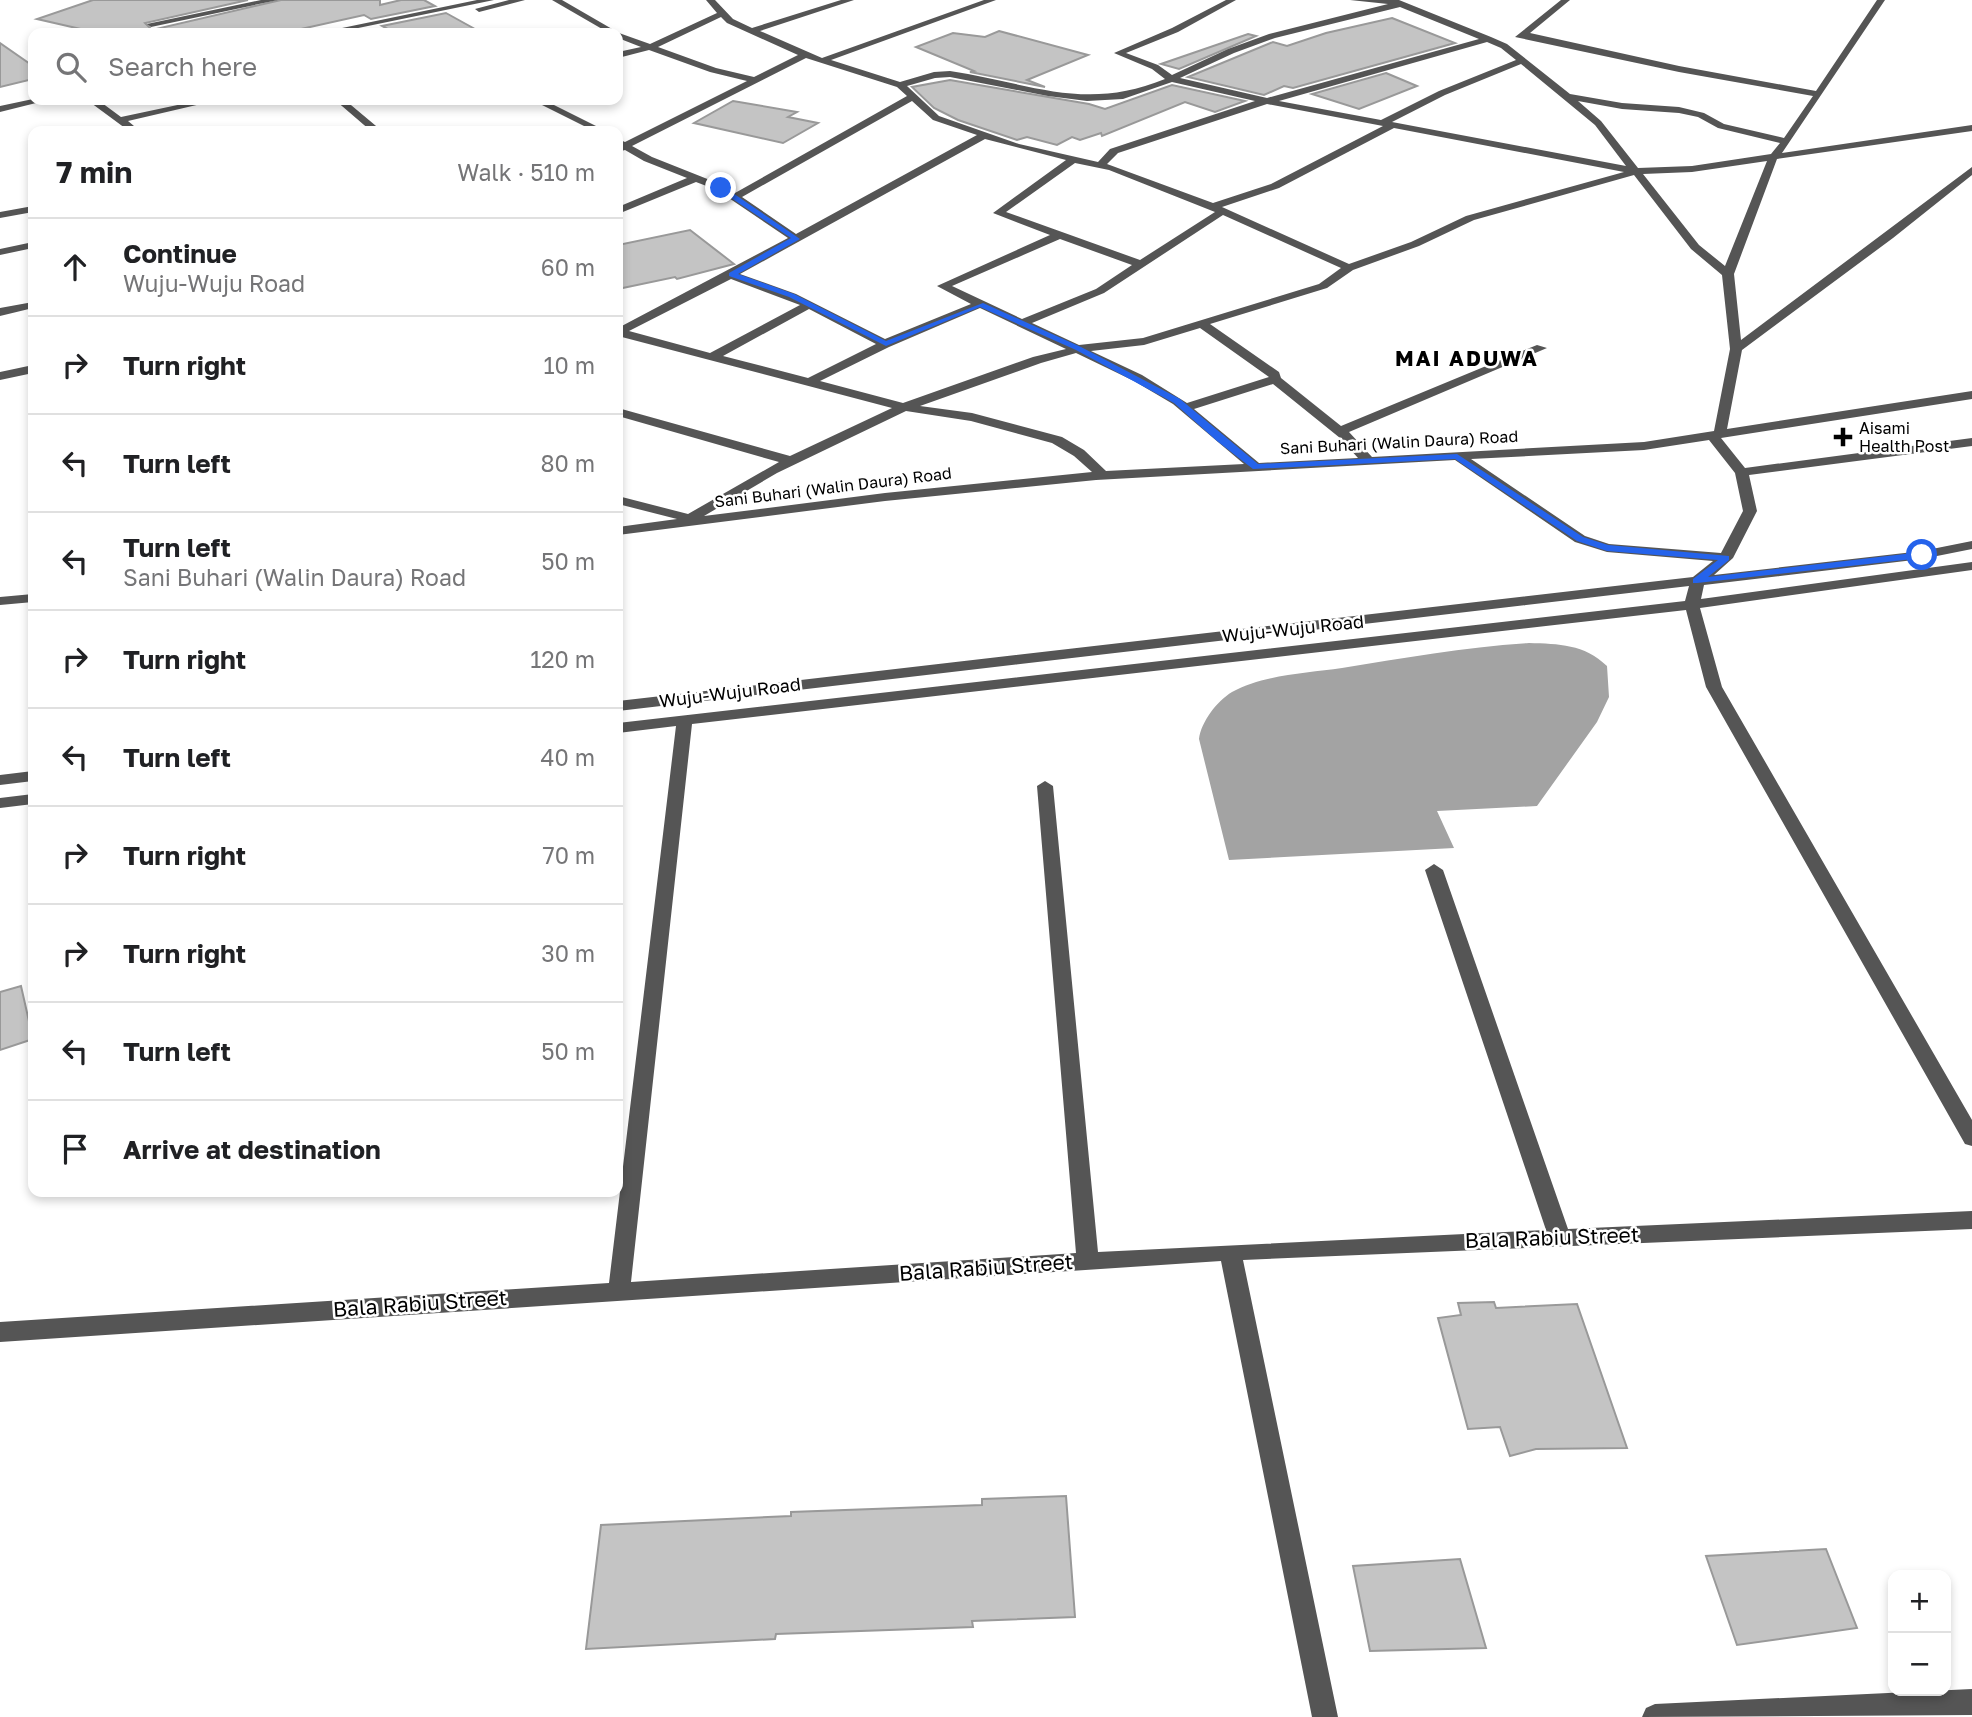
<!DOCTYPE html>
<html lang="en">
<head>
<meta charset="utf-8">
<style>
  body { margin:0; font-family:"Golos Text",sans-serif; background:#f6f6f6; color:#202124 }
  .controls { position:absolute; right:21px; bottom:21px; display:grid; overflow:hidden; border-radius:14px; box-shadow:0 4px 10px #0003 }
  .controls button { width:63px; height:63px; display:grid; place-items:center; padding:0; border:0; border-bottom:2px solid #e0e0e0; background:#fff; color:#202124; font:35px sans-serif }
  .stop { position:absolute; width:21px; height:21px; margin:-16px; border:5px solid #2563eb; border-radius:50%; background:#fff }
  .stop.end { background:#2563eb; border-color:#fff; box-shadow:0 2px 7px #0008 }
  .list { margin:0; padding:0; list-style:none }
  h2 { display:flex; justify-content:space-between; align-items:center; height:91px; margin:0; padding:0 28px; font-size:30px }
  h2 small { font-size:23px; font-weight:400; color:#757577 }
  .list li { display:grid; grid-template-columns:46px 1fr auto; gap:21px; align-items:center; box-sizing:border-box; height:98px; padding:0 28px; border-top:2px solid #e0e0e0 }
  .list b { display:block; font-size:26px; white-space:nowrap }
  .list p { margin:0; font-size:23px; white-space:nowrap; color:#757577 }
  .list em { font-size:23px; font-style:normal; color:#757577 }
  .icon { flex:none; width:38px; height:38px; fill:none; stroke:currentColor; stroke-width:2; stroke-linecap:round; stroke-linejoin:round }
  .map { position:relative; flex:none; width:1972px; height:1717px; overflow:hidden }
  .search { position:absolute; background:#fff; box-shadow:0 4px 10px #0003; left:28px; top:28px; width:595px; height:77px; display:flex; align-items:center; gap:18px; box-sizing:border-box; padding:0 24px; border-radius:14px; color:#757577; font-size:26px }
  .panel { position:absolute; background:#fff; box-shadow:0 4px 10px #0003; left:28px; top:126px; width:595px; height:1071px; border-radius:14px }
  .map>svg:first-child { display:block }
  .water { fill:#a3a3a3 }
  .building { fill:#c4c4c4; stroke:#999; stroke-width:2 }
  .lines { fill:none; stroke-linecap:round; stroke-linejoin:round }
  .minor { fill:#555; fill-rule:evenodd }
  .route { fill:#2563eb }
  .poi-dot { fill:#000; stroke:#fff; stroke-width:2.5 }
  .labels { text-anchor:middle; stroke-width:5; stroke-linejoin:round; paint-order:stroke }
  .far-poi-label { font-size:16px; fill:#000; stroke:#fff; text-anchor:start }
  .far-street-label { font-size:16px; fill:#000; stroke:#fff }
  .street-label { font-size:18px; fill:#000; stroke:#fff }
  .far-district-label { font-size:21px; font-weight:bold; letter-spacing:2px; fill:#000; stroke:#fff }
  .near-street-label { font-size:21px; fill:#000; stroke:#fff }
</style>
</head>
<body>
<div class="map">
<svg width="1972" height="1717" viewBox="0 0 1972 1717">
  <rect width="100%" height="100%" fill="#fff"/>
  <!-- water -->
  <path class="water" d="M1529,643C1559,644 1584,644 1607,666L1609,697L1597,722L1537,806L1437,811L1454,848L1229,860L1199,739C1201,722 1217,701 1232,692C1263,675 1306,673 1342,668C1404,658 1466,647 1529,643Z"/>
  <!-- building -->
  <path class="building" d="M93,0H248L145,23L152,30L281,0H380V5L401,0H424L435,6L371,19L364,15L283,33H98L37,19Z
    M446,13L482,33H395L382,26Z
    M1392,18L1455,43L1293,88L1284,86L1264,95L1188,77L1273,42L1287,46L1326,33Z
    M999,31L1088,55L1027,80L1045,87L970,72L974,71L916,47L953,33L985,37Z
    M1248,34L1256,36L1179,69L1161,64Z
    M0,43L33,66V79L0,87Z
    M1386,73L1417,86L1359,109L1312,94Z
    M950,80L1089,104L1105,109L1172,85L1245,101L1215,112L1185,102L1102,136L1101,133L1080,140L1072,137L1057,145L1027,137L1017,140L958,120L934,108L912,87Z
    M733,101L797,112L788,117L818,123L783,143L694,123Z
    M690,230L734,264L677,279L675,277L618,289V245Z
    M21,986L33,1039L0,1050V992Z
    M1494,1302L1496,1308L1577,1304L1627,1448L1536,1449L1510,1456L1500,1427L1468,1429L1438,1318L1461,1315L1458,1303Z
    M1066,1496L1075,1617L972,1621L973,1627L776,1634L775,1639L586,1649L601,1525L791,1516V1512L982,1505V1499Z
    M1826,1549L1857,1628L1737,1645L1706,1556Z
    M1460,1559L1486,1648L1370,1651L1353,1566Z"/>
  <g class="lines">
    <!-- minor -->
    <path class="minor" d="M261,0H278L151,27L147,24Z
      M477,0H494L334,33H318Z
      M509,0H525L479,12L475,9Z
      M552,0H562L619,33L650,44L717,13L706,0H715L733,19L752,28L841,0H854L760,31L822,58L984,0H996L831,60L900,82L934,72L950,71C1030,83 1085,112 1165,79L1152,69L1114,53L1172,28L1226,0H1236L1178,32L1126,53L1158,65L1172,75L1228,49L1269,34L1388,4L1350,0H1399L1491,37L1507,44L1570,94L1622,103L1679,107L1704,113L1724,124L1784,138L1813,96L1679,72L1515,37L1561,0H1570L1530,33L1679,66L1816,91L1877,0H1885L1782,153L1972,125V131L1777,159L1734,274L1741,340L1972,167V175L1893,238L1742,350L1727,429L1972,391V399L1721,438L1745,468L1972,438V446L1749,475L1757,511L1733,558L1714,575L1922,551L1972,541V549L1922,559L1704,585L1701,599L1972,562V570L1700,608L1722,687L1972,1120V1146L1965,1144L1706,687L1686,610L692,724L631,1282L1076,1253L1037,786L1045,781L1053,786L1098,1252L1546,1230L1425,870L1434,864L1443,870L1568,1229L1972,1211V1229L1243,1260L1338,1717H1312L1221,1261L0,1342V1322L609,1283L676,726L618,733V723L1685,601L1689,586L618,711V701L1693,577L1713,561L1607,552L1575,542L1455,460L1096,480L885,501L618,535V527L677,519L618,504V496L688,514L779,462L618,416V408L790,456L892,408L618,336V328L788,238L717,190L696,182L618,214V207L687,178L644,161L625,150L618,152V139L625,142L747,81L710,72L649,50L618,58V52L641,47L618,38V33H609ZM1400,7L1479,39L1267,98L1180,78L1234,53L1275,38ZM721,17L727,23L798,55L754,77L716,68L658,47ZM1487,42L1501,48L1516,60L1439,91L1381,120L1279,101ZM806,58L897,87L907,96L735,193L725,186L652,157L632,146ZM1521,64L1595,125L1626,166L1392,122L1445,95ZM950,77L1048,96L1087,101L1123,99L1172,82L1255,101L1110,149L1098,162L1019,144L939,116L907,86L935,78ZM912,101L933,120L977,135L796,234L742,197ZM1578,101L1622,109L1679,113L1698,117L1718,128L1780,143L1771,154L1692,166L1638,168L1601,121ZM1267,104L1383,126L1271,184L1213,203L1107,164L1118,153ZM1394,128L1624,172L1466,216L1411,242L1349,264L1222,207L1279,188ZM985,139L1066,160L993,213L1050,235L937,286L971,304L885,339L796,294L740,274ZM1767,161L1725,266L1699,245L1643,174L1692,172ZM1075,163L1109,170L1215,212L1140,260L1006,212ZM1634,175L1691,249L1722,275L1730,349L1714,431L1644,442L1372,457L1349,432L1547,348L1537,345L1341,426L1281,378L1279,372L1210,324L1327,288L1353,270L1419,246L1474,220ZM1223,215L1341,268L1319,284L1143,338L1079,345L1032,323L1104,293ZM1060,239L1132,265L1096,289L1022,319L952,286ZM731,279L800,305L710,353L629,331ZM980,308L1066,349L1033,357L903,403L820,381L889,347ZM809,309L876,344L808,378L723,356ZM1200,328L1269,377L1187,403L1142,375L1091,351L1144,345ZM1076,353L1134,381L1173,404L1244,464L1106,471L1084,450L1062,437L972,413L920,406L1041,363ZM1273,384L1340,438L1358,458L1259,463L1194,409ZM906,411L971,421L1052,443L1074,456L1092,472L885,493L704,516L777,473ZM1709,440L1735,473L1743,511L1721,553L1609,544L1585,536L1471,459L1644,450Z
      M33,99L48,100L0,112V106Z
      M87,100H98L121,117L201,100H218L128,121L140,131H129Z
      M335,100H345L382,131H371Z
      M532,100H544L606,131H594Z
      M33,206V212L0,218V212Z
      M33,242V248L0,255V249Z
      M33,302V308L0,316V308Z
      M33,365V373L0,380V372Z
      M33,594V602L0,605V597Z
      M33,771V781L0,785V775Z
      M33,794V804L0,808V798Z
      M1972,1689V1715L1642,1717L1646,1708L1655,1704Z"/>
  </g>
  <!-- route -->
  <path class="route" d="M719,187H724L800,239L738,274L794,294L886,341L983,303L1081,347L1180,399L1258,464L1457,454L1583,537L1608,545L1729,556V560L1708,577L1922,552L1927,555L1922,558L1697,583H1693V579L1718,560L1607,551L1577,541L1455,459L1253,469L1217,441L1174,403L1076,350L980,307L886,346L789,297L729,276V273L791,238L719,190Z"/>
  <!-- markers -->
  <path class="poi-dot" d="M1839.5 426.5h7v7h7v7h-7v7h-7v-7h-7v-7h7z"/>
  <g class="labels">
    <!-- far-poi labels -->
    <g class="far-poi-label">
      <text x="1859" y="434">Aisami<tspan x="1859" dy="18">Health Post</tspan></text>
    </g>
    <!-- far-street labels -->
    <g class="far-street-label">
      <text transform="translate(1399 442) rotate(-3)" y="6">Sani Buhari (Walin Daura) Road</text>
      <text transform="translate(833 487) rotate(-7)" y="6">Sani Buhari (Walin Daura) Road</text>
    </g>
    <!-- street labels -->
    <g class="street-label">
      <text transform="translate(1293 629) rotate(-6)" y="6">Wuju-Wuju Road</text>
      <text transform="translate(730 693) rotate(-7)" y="6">Wuju-Wuju Road</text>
    </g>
    <!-- far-district labels -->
    <g class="far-district-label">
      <text x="1467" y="366">MAI ADUWA</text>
    </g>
    <!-- near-street labels -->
    <g class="near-street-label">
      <text transform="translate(1552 1238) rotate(-2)" y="7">Bala Rabiu Street</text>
      <text transform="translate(986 1268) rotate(-4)" y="7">Bala Rabiu Street</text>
      <text transform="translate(420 1304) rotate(-4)" y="7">Bala Rabiu Street</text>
    </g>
  </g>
</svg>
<div class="controls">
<button>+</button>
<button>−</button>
</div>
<div class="stop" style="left:1922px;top:555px"></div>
<div class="stop end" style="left:721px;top:188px"></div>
<div class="search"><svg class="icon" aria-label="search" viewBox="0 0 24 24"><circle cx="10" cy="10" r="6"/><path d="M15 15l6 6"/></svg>Search here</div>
<section class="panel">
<h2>7 min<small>Walk · 510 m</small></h2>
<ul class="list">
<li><svg class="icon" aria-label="ahead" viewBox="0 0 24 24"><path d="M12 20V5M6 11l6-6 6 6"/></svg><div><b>Continue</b><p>Wuju-Wuju Road</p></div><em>60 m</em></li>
<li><svg class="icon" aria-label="right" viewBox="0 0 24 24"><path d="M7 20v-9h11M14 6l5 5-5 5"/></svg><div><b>Turn right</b></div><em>10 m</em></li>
<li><svg class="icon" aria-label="left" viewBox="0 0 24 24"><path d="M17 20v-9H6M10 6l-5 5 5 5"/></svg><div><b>Turn left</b></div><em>80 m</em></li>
<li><svg class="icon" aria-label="left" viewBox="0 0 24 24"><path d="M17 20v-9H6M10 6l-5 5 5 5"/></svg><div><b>Turn left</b><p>Sani Buhari (Walin Daura) Road</p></div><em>50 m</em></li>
<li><svg class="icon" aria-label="right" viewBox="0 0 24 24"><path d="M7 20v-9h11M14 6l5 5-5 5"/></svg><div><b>Turn right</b></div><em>120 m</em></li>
<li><svg class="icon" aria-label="left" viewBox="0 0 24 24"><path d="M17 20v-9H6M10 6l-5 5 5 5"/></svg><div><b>Turn left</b></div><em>40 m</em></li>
<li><svg class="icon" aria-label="right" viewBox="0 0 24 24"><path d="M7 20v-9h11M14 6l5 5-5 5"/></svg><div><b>Turn right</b></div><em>70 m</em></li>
<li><svg class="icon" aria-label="right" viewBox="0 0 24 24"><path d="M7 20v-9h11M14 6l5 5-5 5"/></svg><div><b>Turn right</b></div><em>30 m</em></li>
<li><svg class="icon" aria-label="left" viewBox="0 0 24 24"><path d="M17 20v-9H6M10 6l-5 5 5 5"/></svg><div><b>Turn left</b></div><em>50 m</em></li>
<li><svg class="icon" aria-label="arrive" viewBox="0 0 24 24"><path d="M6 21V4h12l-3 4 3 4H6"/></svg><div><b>Arrive at destination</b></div></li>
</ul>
</section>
</div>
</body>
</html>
